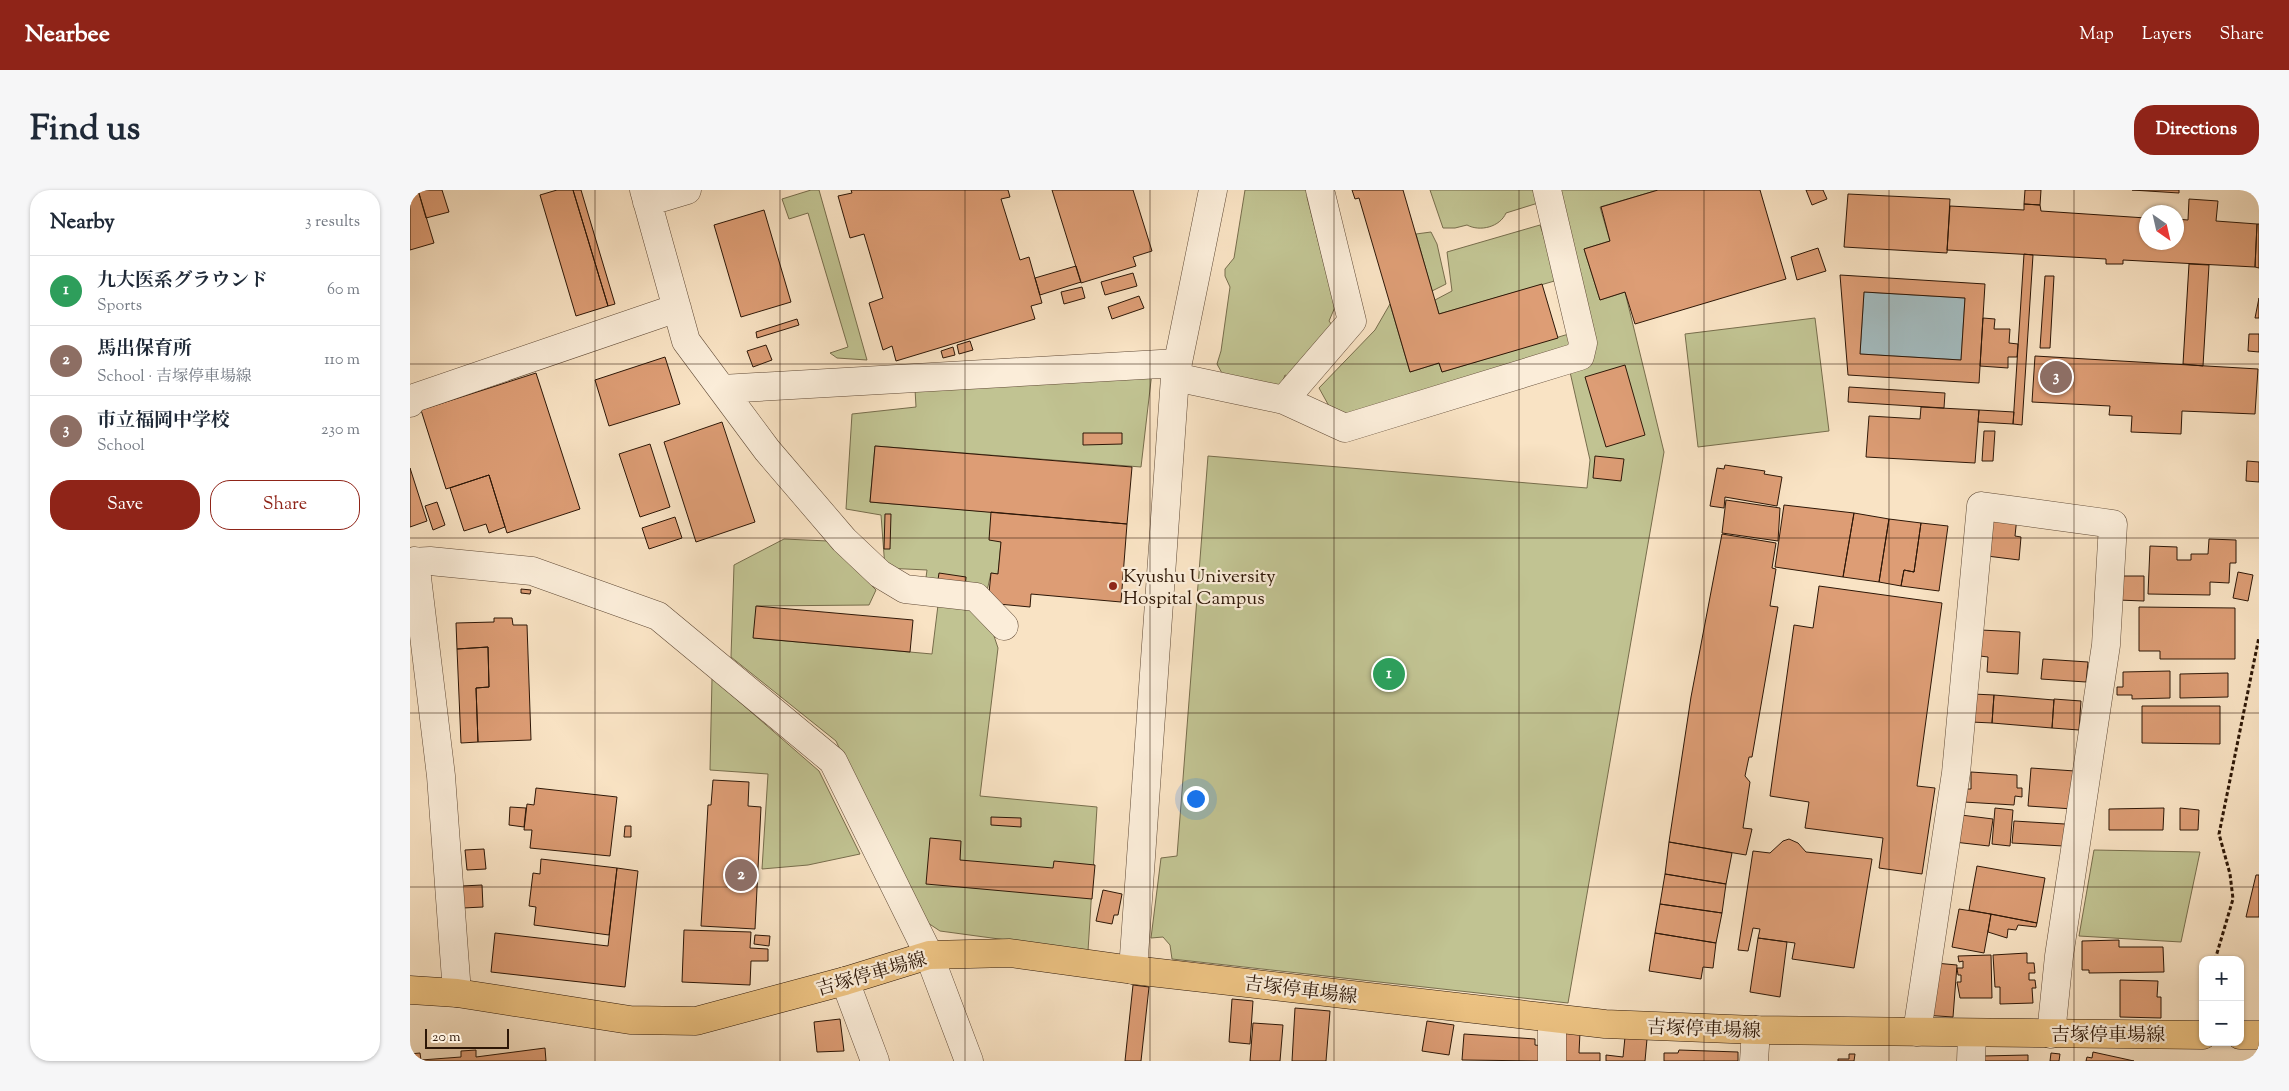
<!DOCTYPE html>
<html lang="en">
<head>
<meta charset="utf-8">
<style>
  body { margin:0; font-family:"Sorts Mill Goudy","Noto Serif JP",serif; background:#f6f6f7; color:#1f2937 }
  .controls { position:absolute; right:15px; bottom:15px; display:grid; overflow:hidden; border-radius:10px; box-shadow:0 1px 4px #0004 }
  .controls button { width:45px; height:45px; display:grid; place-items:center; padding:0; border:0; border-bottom:1px solid #e0e1e3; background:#fff; color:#1f2937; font:25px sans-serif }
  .compass { position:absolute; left:1729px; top:15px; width:45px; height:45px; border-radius:50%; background:#fff; box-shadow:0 1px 4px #0004; rotate:146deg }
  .scale { position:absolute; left:15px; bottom:12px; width:84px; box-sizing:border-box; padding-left:5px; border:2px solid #2d1707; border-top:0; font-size:14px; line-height:18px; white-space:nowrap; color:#2d1707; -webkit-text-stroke:4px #fbedd9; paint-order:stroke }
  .you { position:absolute; left:785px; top:608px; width:18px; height:18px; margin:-12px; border:4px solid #fff; border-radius:50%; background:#1a73e8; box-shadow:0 0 0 8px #1a73e833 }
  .badge { display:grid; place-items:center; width:32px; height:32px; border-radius:50%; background:#8f2418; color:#fff; font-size:16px; font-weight:700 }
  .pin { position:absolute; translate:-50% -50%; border:2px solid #fff; box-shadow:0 1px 5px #0006 }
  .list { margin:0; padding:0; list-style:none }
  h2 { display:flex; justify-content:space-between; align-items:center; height:65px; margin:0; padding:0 20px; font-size:21px }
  h2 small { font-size:16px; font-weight:400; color:#747a83 }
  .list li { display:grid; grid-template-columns:32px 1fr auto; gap:15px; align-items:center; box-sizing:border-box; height:70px; padding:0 20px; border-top:1px solid #e0e1e3 }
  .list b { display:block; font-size:19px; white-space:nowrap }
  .list p { margin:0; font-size:16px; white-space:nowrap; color:#747a83 }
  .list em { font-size:16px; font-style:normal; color:#747a83 }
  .actions { display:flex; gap:10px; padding:15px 20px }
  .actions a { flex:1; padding:11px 0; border:1px solid #8f2418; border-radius:20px; text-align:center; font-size:18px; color:#8f2418 }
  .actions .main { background:#8f2418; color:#fff }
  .map { position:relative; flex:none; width:1849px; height:871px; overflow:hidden; border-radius:20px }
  header { display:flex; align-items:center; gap:30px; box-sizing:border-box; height:70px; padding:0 25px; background:#8f2418; color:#fff }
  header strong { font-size:24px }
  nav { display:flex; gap:28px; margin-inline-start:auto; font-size:18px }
  .intro { display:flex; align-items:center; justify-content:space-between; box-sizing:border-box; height:120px; padding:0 30px }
  h1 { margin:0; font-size:35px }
  .button { padding:12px 22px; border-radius:20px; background:#8f2418; color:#fff; font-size:18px; font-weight:700 }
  main { display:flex; gap:30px; padding:0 30px }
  aside { flex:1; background:#fff; border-radius:20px; box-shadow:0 1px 4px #0004 }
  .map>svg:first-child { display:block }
  .green { fill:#c1c392; stroke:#776d4c }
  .water { fill:#a3bbbf; stroke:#747975 }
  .building { fill:#dd9d75; stroke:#2d1707; fill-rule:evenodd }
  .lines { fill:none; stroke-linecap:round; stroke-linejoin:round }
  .minor-casing { stroke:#604a36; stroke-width:29 }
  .major-casing { stroke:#2d1707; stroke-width:29 }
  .path { stroke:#2d1707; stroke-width:3; stroke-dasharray:4 2.5; stroke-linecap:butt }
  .minor { stroke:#fbedd9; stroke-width:28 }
  .major { stroke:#ecc282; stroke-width:28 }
  .grid { fill:none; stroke:#2d1707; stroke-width:1; stroke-opacity:0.55 }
  .poi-dot { fill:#8f2418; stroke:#fbedd9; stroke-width:2 }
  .labels { text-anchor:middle; stroke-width:4.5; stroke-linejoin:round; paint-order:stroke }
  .poi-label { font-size:19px; fill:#2d1707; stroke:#fbedd9; text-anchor:start }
  .street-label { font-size:19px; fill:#2d1707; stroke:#fbedd9 }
</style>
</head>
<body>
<header>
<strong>Nearbee</strong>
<nav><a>Map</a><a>Layers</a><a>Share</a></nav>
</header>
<div class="intro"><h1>Find us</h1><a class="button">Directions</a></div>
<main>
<aside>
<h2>Nearby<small>3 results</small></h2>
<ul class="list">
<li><span class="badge" style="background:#2e9e5b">1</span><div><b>九大医系グラウンド</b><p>Sports</p></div><em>60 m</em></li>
<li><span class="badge" style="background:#8d6e63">2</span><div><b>馬出保育所</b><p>School · 吉塚停車場線</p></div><em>110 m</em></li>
<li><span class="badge" style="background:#8d6e63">3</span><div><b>市立福岡中学校</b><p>School</p></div><em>230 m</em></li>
</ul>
<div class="actions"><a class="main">Save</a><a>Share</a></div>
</aside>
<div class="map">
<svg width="1849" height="871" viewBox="0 0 1849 871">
  <rect width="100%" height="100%" fill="#f9e3c4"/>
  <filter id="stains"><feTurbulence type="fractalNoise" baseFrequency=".004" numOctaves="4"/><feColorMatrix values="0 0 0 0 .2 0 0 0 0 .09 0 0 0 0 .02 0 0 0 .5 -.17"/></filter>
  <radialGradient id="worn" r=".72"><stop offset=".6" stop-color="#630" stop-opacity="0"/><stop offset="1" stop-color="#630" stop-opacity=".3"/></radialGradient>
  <!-- green -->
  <path class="green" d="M401,0H409L457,170L427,168L420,163L438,157L398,23L379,29L372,9Z
    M835,0H902L897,7L925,117L919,131L922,135L878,186L875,185L870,198L813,185L807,174L811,161L820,97L815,86V79L824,68Z
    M1020,0H1125L1128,13L1096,23C1090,37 1070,42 1057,35L1045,38H1033Z
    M1141,0H1248L1190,17L1200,51L1174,59L1190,110L1215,102L1254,262L1158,813L762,769L760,755L753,747L741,748L751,668L767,666L798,266L1177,298L1180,270L1160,182L1180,172Z
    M1130,35L1148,90L1029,124L1025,110L1042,101L1037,62Z
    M1021,42L1027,54L1036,94L1022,101L1006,44Z
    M980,114L1000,182L1029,173L1032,182L1162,143L1164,158L936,226L919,216L909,198L965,140Z
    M1405,128L1419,241L1288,257L1275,144Z
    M742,182L731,277L465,256L460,312L581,322L591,352L588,384L581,383L577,401L515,395L517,380L475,378L471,325L436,319L442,224L506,217L505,199Z
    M374,349L418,351L466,400L459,415L347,416L344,448L522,464L529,407L578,428L588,458L570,606L687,617L678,761L530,741L509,727L426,551L321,467L324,375Z
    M302,488L409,581L450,664L398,675L352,679L358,584L300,580Z
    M1684,660L1790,662L1771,752L1669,746Z"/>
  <!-- water -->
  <path class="water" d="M1454,102L1555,108L1551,170L1450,164Z"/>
  <!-- building -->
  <path class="building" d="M0,0H8L24,53L0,60Z
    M8,0H32L39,22L16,28Z
    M147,0H163L198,116L166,126L130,5Z
    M163,0H171L205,114L198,116Z
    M441,0H598L600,7L591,9L610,70L619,67L632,113L621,116L625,129L486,171L482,156L473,160L459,113L473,108L454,44L440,48L428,6L442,3Z
    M642,0H723L742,61L723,67L726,76L671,93Z
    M942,0H993L1029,124L1132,94L1148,148L1032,182L1029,173L1000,182L949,8L945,9Z
    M1248,0H1350L1376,89L1225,134L1215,102L1190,110L1174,59L1200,51L1191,17Z
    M1396,0H1413L1417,9L1402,15Z
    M1615,0H1631L1630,15L1614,14Z
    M1722,0H1769V3Z
    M1438,4L1540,9L1537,63L1434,57Z
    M1779,9L1808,11L1806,31L1847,34L1845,77L1713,70V74H1696V69L1537,60L1540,16L1614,20V14L1630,15L1631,21L1736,28V52H1766V29L1778,30Z
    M354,20L381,112L331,127L304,35Z
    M1847,34H1849V78L1845,77Z
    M1408,58L1416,81L1387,90L1381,67Z
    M1614,64L1623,65L1612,235L1603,234Z
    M1779,74L1799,75L1793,176L1773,174Z
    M666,76L671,92L630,105L625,88Z
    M723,83L727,96L695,105L691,92Z
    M1430,85L1575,94L1569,193L1438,185ZM1454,102L1555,108L1551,170L1450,164Z
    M1635,86H1644L1640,158H1630Z
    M672,97L675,108L654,114L651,102Z
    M729,106L734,118L702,129L698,117Z
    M1849,108V128H1845Z
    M1573,128L1585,129L1584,139H1600L1599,153L1608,154L1607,167H1598V178L1570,176Z
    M387,129L389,135L347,148L346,142Z
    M1839,144H1849V162L1838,161Z
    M560,151L563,160L549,164L547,155Z
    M356,155L362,170L343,177L337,161Z
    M543,157L545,165L533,168L531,161Z
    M1625,166L1848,179L1845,224L1772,221L1771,244L1721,242L1722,226L1699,225L1700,216L1622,212Z
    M255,167L270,214L199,236L185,190Z
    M1215,175L1235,245L1196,257L1175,187Z
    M126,183L170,319L97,343L79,285L36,299L11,220Z
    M1439,197L1535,203L1534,218L1438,212Z
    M1511,217L1569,220L1565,273L1456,267L1459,226L1510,229Z
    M1569,220L1604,222L1603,234L1568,232Z
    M312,232L345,332L286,352L254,252Z
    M1574,241H1585L1583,271H1572Z
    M673,243H712V254L673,255Z
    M240,254L260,317L230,327L209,264Z
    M465,256L722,277L717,334L460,312Z
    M1185,266L1214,269L1211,291L1183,288Z
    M1837,271L1849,272V292L1836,291Z
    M1315,275L1355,281L1354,284L1372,287L1367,316L1315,307L1314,318L1300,316L1307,278L1314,279Z
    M0,278L17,331L0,337Z
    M79,285L95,337L79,343L76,334L54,341L40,298Z
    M1316,310L1370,318L1368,351L1312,343Z
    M27,312L35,335L23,340L15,316Z
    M1374,315L1444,323L1433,387L1365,377Z
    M581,322L717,334L711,412L621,404L620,417L578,413L581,383L588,384L591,352L579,350Z
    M1444,323L1479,329L1469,392L1433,387Z
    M475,324H481L480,359H474Z
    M1582,324L1607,327L1605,346L1611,347L1609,370L1577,366Z
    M265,327L272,348L239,359L232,338Z
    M1479,329L1511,333L1504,382L1494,380L1491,396L1469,392Z
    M1511,333L1538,336L1529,401L1491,396L1494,380L1504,382Z
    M1312,344L1366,353L1362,378L1366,379L1360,416L1368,417L1342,567H1339L1335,586L1340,592L1333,638L1342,639L1336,665L1259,652L1281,507Z
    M1799,349L1826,350V373H1820L1819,393L1800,392V405L1738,404L1740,356L1767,357V370H1781V364H1798Z
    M1828,382L1843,385L1838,411L1823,408Z
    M529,383L556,387L555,399L527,396Z
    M1708,386H1734V411L1708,410Z
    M1409,396L1532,413L1507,596L1525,598L1512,684L1469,678L1473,648L1395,638L1399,612L1360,606L1384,435L1403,438Z
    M111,399L121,400L120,404L111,403Z
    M346,416L503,430L500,462L343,448Z
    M1729,417L1825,418V469H1750V461H1729Z
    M84,428H102L103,435H117L121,550L68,552L66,498L79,497L78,457L47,459L46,433L84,432Z
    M1571,440L1610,442L1608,484L1577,482L1578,467L1570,466Z
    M78,457L79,497L66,498L68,552L51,553L47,459Z
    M1633,469L1678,472L1676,492L1631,489Z
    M1760,481V508L1722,509V505H1707V497H1713V482Z
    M1818,483V507L1770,508V484Z
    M1563,504L1584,505L1582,533L1561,532Z
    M1584,505L1644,510L1642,538L1582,533Z
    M1644,509L1671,511L1669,540L1642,538Z
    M1732,516H1810V554L1732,553Z
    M1621,578L1665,581L1663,619L1618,616Z
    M1561,582L1607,585V598H1612V607L1605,606L1604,615L1554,612V599H1561Z
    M303,590L339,592L338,616L351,617L345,739L291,736L298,615H301Z
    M126,598L207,607L200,666L120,658L122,640H114L117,614L124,615Z
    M100,617L116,618L114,637L99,635Z
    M1585,618L1603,620L1600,656L1582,654Z
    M1754,618L1753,640H1699V619Z
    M1770,618L1789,620L1788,640H1770Z
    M1551,625L1583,629L1579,656L1544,652Z
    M581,627L611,628V637L581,635Z
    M1604,631L1655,634L1653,656L1602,653Z
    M215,636H221V647H214Z
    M520,648L551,651L550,670L643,678L644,671L685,675L682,709L516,694Z
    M1379,649L1388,653L1396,662L1462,669L1444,778L1382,769L1385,753L1348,748L1350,739L1343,738L1338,761L1328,760L1343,661L1360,663L1373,651Z
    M1259,652L1322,663L1316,694L1255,684Z
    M74,659L76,679L57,680L55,660Z
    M131,669L207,678L199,745L124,735L126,717L119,716L123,683L130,684Z
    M1567,676L1635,688L1627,733L1559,720Z
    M207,678L228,681L215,797L81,782L85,743L198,756Z
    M1255,684L1316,694L1312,723L1250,714Z
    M1846,685H1849V727H1836Z
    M72,695L73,717L53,718L52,696Z
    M693,700L712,704L708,725H704L702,734L686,731Z
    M1250,714L1312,723L1306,753L1245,743Z
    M1549,719L1581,724L1574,763L1542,757Z
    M1581,724L1627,733L1626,737L1608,735L1606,740L1598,739L1597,748L1578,742Z
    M274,740L341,742L340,758L358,759V771H341L340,795L272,792Z
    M1245,743L1306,753L1303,778L1293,777L1291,789L1239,781Z
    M345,745L360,746L359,756L344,754Z
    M1348,748L1377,752L1370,807L1340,802Z
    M1709,750V757H1753L1754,782L1679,783V780H1672V751Z
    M1617,763V773H1624L1625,783H1619V790H1625L1626,798H1622L1623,813L1590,814V797H1585L1583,765Z
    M1581,765L1582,808H1550L1547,792H1551V785H1548L1547,778H1553V771L1549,772L1548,766Z
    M1525,773L1547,775L1543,827L1513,825Z
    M1710,790L1748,791L1747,807H1751V828L1710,827Z
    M723,795L739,797L731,871H715Z
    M822,809L843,811L840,854L819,852Z
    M885,818L920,821L916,871H882Z
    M430,829L434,861L407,862L404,832Z
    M1017,831L1044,835L1039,865L1012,861Z
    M843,833L873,835L870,871H840Z
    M1150,842H1170L1169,863H1190V871H1149Z
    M1054,844L1125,849V855L1133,856L1131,871L1052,870Z
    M1215,847L1237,849L1235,871H1196V865L1213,867Z
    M135,858L136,871H0V864L10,863L11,870L51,867V861L66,860V867Z
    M1269,860L1328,862V871H1254V863H1268Z
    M1683,862L1724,871H1676L1677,867L1682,868Z
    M1641,863L1650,864L1649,871H1640Z
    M1439,864H1445L1444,871H1428V869H1439Z
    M1618,865V871H1572V866Z
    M1844,865H1849V871H1844Z"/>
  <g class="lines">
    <defs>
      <path id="minor" d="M234,0L276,151L357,260L434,350L470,384L495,399L566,407L594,436
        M237,12L277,0
        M765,187L874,210L935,238L1170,166L1173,153L1137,0
        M312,199L768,173
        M874,210L942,131L910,0
        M0,213L1,209L267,118
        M5,371L31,586L47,803
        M0,372L20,371L122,381L248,426L423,571L519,765L559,871
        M723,780L765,187L803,0
        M435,791L465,871
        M1507,842L1546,583L1571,316L1703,334L1696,455L1649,766L1641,844
        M1142,871V829
        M1344,871L1346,840
        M1561,871L1562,844"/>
      <path id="major" d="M0,800L47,803L220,830L286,831L435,791L519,765L600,763L723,780L1195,834L1346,840L1793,845
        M1830,845H1849"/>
    </defs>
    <!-- minor casing -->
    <use href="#minor" class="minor-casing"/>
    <!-- major casing -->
    <use href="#major" class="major-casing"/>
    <!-- path -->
    <path class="path" d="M1805,770L1823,709L1820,684L1809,644L1849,447"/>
    <!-- minor -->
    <use href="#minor" class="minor"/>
    <!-- major -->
    <use href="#major" class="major"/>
  </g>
  <!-- grid -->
  <path class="grid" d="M185,0V871M370,0V871M555,0V871M740,0V871M924,0V871M1109,0V871M1294,0V871M1479,0V871M1664,0V871M0,174H1849M0,348H1849M0,523H1849M0,697H1849"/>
  <!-- markers -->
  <circle class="poi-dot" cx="703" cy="396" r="5"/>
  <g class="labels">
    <!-- poi labels -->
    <g class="poi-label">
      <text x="713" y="392">Kyushu University<tspan x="713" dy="22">Hospital Campus</tspan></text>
    </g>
    <!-- street labels -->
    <g class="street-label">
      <text transform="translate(461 783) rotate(-16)" y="7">吉塚停車場線</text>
      <text transform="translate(891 799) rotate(7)" y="7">吉塚停車場線</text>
      <text transform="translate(1294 838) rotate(2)" y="7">吉塚停車場線</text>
      <text x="1698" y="851">吉塚停車場線</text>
    </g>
  </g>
  <rect width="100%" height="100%" filter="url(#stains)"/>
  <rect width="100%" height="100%" fill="url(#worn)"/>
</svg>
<div class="controls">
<button>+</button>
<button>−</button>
</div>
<svg class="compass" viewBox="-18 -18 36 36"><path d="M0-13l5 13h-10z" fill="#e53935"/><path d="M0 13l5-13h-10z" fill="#747a83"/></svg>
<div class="scale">20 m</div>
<div class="you"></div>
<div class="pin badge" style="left:979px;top:484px;background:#2e9e5b">1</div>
<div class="pin badge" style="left:331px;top:685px;background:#8d6e63">2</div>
<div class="pin badge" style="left:1646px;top:187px;background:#8d6e63">3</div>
</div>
</main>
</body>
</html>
